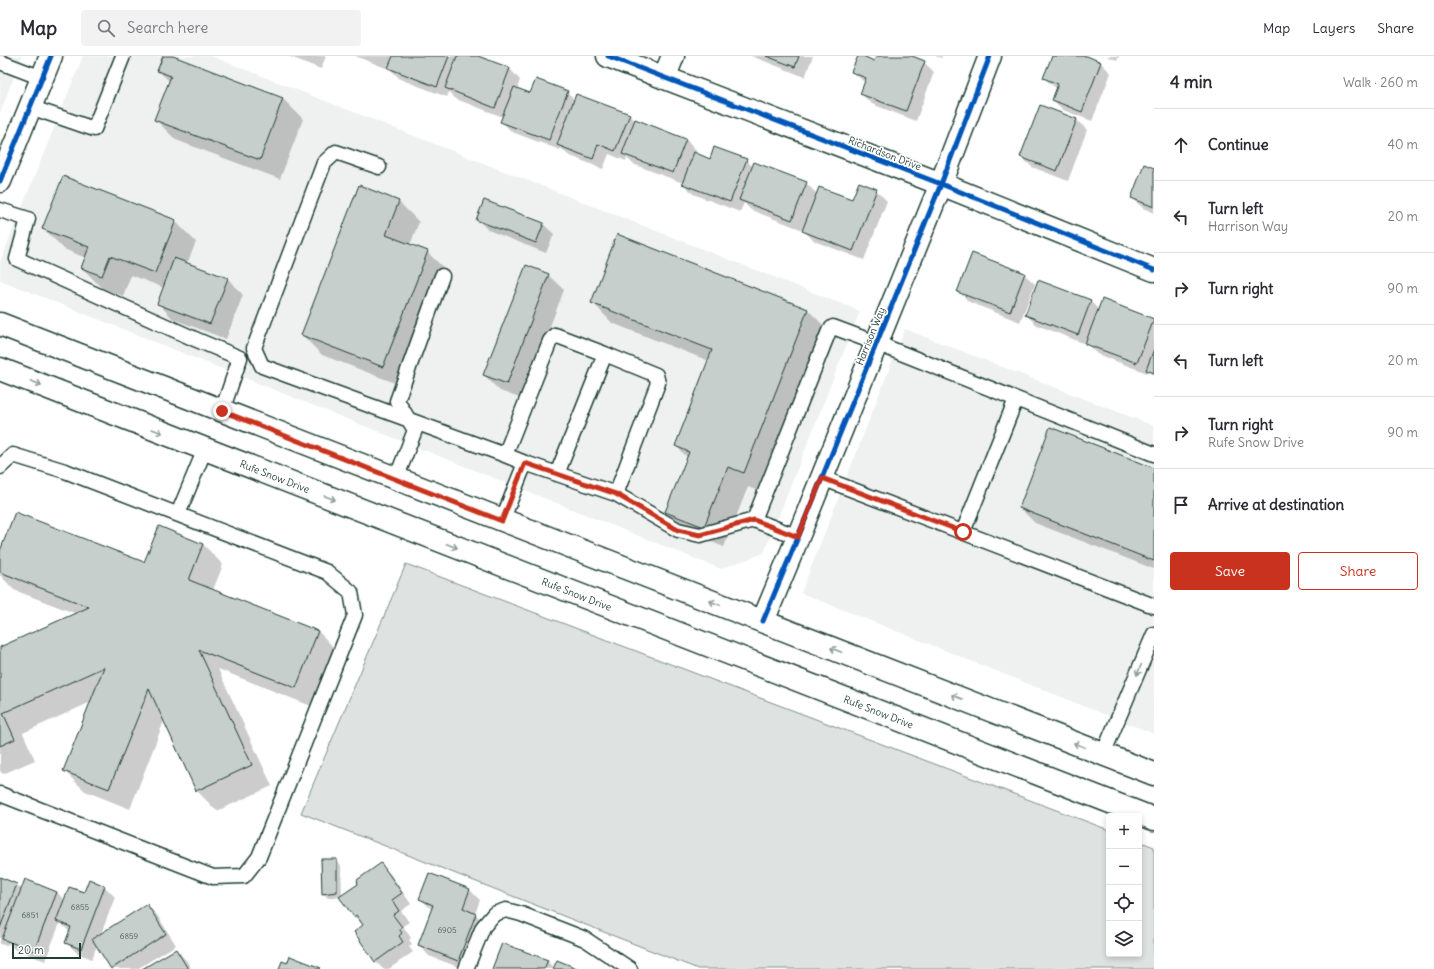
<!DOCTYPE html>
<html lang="en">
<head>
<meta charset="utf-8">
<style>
  body { margin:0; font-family:Delius,sans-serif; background:#f2f2f3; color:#2b2b33 }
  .controls { position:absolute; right:12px; bottom:12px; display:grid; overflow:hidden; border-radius:4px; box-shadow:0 2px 6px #0003 }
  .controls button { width:36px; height:36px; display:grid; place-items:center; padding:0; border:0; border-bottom:1px solid #e1e1e2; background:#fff; color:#2b2b33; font:20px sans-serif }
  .scale { position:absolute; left:12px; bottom:10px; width:69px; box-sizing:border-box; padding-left:4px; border:2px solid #1f3d34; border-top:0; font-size:11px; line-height:14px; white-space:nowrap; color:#1f3d34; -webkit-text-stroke:3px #fff; paint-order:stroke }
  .stop { position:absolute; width:12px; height:12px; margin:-9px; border:3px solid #c8321e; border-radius:50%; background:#fff }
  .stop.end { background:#c8321e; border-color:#fff; box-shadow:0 1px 4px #0008 }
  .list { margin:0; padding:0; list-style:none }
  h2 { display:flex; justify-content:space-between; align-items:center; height:52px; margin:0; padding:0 16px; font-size:17px }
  h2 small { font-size:13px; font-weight:400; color:#7c7c81 }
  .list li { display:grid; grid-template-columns:26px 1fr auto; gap:12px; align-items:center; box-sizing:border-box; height:72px; padding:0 16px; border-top:1px solid #e1e1e2 }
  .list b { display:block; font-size:15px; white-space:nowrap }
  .list p { margin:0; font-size:13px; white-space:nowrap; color:#7c7c81 }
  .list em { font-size:13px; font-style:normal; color:#7c7c81 }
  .actions { display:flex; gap:8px; padding:12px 16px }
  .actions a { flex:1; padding:9px 0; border:1px solid #c8321e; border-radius:4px; text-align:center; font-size:14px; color:#c8321e }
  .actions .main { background:#c8321e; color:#fff }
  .icon { flex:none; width:22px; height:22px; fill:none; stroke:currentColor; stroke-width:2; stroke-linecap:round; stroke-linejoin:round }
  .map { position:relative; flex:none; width:1154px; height:913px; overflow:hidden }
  header { display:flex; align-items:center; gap:24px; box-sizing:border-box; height:56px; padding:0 20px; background:#fff; border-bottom:1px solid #e1e1e2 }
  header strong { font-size:19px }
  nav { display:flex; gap:22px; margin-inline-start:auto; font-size:14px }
  .search { width:280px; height:36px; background:#f2f2f3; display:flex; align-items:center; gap:10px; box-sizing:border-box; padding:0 14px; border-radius:4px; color:#7c7c81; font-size:15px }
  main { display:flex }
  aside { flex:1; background:#fff }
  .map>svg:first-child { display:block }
  .built { fill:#eef1f0 }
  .green { fill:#dee3e2; stroke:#7e908b }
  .shadow { fill:#0003 }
  .building { fill:#c7cfcc; stroke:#1f3d34 }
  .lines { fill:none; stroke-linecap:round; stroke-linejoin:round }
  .lane-casing { stroke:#1f3d34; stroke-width:17 }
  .street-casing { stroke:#1f3d34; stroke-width:25 }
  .secondary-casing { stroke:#1f3d34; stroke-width:25 }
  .lane { stroke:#fff; stroke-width:14 }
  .street { stroke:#fff; stroke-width:22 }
  .secondary { stroke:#fff; stroke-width:22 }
  .cycleway-casing { stroke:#fff; stroke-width:8 }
  .cycleway { stroke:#0057b8; stroke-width:5 }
  .oneway { stroke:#8f9e9a }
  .route { stroke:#c8321e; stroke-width:5 }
  .labels { text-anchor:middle; stroke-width:3.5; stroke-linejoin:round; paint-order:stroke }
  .number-label { font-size:8px; fill:#49625a }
  .street-label { font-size:10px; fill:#1f3d34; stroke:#fff }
</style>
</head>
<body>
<header>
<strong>Map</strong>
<div class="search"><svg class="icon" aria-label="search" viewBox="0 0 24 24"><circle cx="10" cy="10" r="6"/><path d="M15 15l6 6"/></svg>Search here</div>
<nav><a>Map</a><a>Layers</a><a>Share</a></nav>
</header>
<main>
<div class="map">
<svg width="1154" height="913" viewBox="0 0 1154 913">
  <rect width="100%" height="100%" fill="#fff"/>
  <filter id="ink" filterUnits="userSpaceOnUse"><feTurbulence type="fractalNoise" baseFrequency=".025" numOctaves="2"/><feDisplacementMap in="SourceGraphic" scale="8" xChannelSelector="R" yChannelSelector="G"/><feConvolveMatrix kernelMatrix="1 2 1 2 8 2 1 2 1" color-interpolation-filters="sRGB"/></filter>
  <g filter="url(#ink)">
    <!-- built -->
    <path class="built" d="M0,0H22L0,57Z
      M83,0H211L860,255L764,497L721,513L0,224V206Z
      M905,273L1154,370V678L801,537Z"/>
    <!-- green -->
    <path class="green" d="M406,508L1109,774V898H1139V785L1154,791V913H698L301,757Z"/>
    <!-- shadow -->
    <path class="shadow" d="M164,0H170L283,43L303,63L280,123L176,84L156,64L170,26L158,14Z
      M288,0H326L321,13Z
      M355,0H476L510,13L520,24L517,33L531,39L567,36L575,44L629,59L635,65L636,64L686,83L696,94L695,98L710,104H746L753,111L806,127L817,138L853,145L876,134L887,145L864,204L814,185L803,174L751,154L744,147L740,156L693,138L683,127L633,108L627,102L626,105L609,98L603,113L568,99L561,92L560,94L512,76L501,65L503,61L456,43L449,36L447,41L400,23L391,14Z
      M751,0H813L805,21Z
      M859,0L875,6L877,0H909L924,6L934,16L916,65L872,48L861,38L865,27L853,16Z
      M935,0H942L941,2Z
      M1053,0H1084L1100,6L1111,17L1092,65L1063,54L1053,44L1057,33L1044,22Z
      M1106,0H1119L1117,4Z
      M1041,50L1077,64L1087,74L1068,125L1032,111L1021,101Z
      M1154,113V157L1143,152L1132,142Z
      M359,130L399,146L419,166L410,189L427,196L448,216L403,330L322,299L302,279Z
      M478,164L543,168L554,178L546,197L488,174Z
      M175,165L196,186L187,208L228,223L243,239L226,283L173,263L158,247L164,232L131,219L123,240L102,232L82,212L86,202L64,193L44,173Z
      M618,179L808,254L828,274L764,437L748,431L724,491L687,476L667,456L688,402L676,390L709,305L612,267L592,246Z
      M1024,218L1035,228L1020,266L969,246L959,235Z
      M548,219L564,234L522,343L500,335L484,319Z
      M1090,245L1099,254L1154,264V320L1148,314L1147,317L1097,298L1088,289L1037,269L1026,259Z
      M1154,413V513L1035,467L1020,452Z
      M203,488L223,509L213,534L318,575L338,596L316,652L218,613L272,730L217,755L197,735L164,665L130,753L85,735L64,715L91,646L23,677L35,704L3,718L0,715V592L77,558L14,534L0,519V498L145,508Z
      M336,804L341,809L342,840L359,828L380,808L391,819L411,848L401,855L409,866L403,870L411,882L409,884L412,888L409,891L413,896L389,913H383L375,905L364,870L354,860L341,841L328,842L323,837Z
      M0,822L16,828L22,834L57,836L65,845L84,838L89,825L105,831L115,841L101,878L147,849L157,859L176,889L137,913H112L97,889L92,903L77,897L66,886L70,876L60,867L45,905L14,893L8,887L7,890L0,888Z
      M470,834L480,844L475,858L486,869L464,913L429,900L419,889L432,854L421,843Z
      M176,894L187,905L191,913H144Z
      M547,905L555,913H576H493Z"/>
    <!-- building -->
    <path class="building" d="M163,0H173L283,42L260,104L154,64L171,20L157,15Z
      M393,0H449L437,31L388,12Z
      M457,0H478L510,12L495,52L445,32Z
      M766,0H799L795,11Z
      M858,0H863L874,5L876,0H912L925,5L906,55L860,38L866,22L851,16Z
      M1052,0H1087L1101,6L1082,56L1052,44L1058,28L1043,22Z
      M536,23L568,35L549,84L500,66L514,31L530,37Z
      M576,38L630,58L615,95L598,88L593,103L557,89Z
      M1040,49L1077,63L1057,115L1020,101Z
      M635,63L686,83L673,117L622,98Z
      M714,91L747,103L730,146L682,128L694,96L710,103Z
      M754,106L807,126L792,164L739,144Z
      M1144,108L1154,112V151L1131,142Z
      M63,120L176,164L155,217L110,200L102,220L81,212L89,191L42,173Z
      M859,126L877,133L853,195L802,175L819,131L852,143Z
      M359,129L399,145L386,179L428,195L383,311L301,279Z
      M484,144L544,167L536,187L476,164Z
      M617,178L808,253L744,417L728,411L704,471L665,456L689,396L675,390L712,294L591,247Z
      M972,197L1025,217L1010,256L957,236Z
      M174,202L228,222L210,268L157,248Z
      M526,209L549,218L507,328L483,319Z
      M1038,224L1091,244L1078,279L1025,259Z
      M1102,243L1154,263L1137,307L1085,288Z
      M1154,293V317L1146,314Z
      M1050,371L1154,412V505L1019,452Z
      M15,456L144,506L159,470L203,488L189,524L318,575L296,632L199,594L252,709L196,735L149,633L109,733L63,715L104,611L3,657L15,683L0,690V591L89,551L0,516V495Z
      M321,803H337V836L322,838Z
      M381,807L402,837L392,844L399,855L393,859L402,871L399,873L402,877L399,880L403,886L375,906L354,876L363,869L356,859L354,861L339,841L358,828L357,824Z
      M429,817L470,833L463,852L476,858L458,905L418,889L433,849L419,843Z
      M0,821L17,828L0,872Z
      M25,823L57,836L34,895L2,883Z
      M89,823L105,830L81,893L65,887L71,871L56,865L69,831L84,836Z
      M147,848L166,878L111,913L92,883Z
      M502,887L548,904L544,913H492Z
      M176,893L188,913H142Z
      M290,900L321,912L320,913H279L282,905L287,907Z
      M557,904L579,913H553Z"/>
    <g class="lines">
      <defs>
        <path id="lane" d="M0,6L42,22
          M30,51L94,73L123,0
          M379,111L336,96L324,107L254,292L262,310L505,399
          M0,154L28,163L17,203L197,284L240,302L222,355
          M525,407L505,399L550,285L555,279L605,298
          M0,411L13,399L65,415L327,516L351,536L355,559L259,801L244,820L213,821L0,738
          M557,418L605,298L656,319L658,327L616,438
          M822,422L1154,550
          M396,423L415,374L397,345L442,220
          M178,458L205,393
          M502,465L525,407L616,438L678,474L700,479L754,464
          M963,476L1016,343
          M798,481L754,464L829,275L833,271L876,287L1154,398
          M1103,698L1154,578
          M466,913L483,871L494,858L506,854L521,858L585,883L630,913"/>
        <path id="street" d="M608,0L941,128L1154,214
          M664,22L673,0
          M0,125L51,0
          M763,565L798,481L941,128L990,0"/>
        <g id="secondary">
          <path d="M0,268L1154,718"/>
          <path id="s1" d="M0,313L1154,763"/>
        </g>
      </defs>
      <!-- lane casing -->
      <use href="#lane" class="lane-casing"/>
      <!-- street casing -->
      <use href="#street" class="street-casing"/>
      <!-- secondary casing -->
      <use href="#secondary" class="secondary-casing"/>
      <!-- lane -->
      <use href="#lane" class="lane"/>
      <!-- street -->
      <use href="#street" class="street"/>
      <!-- secondary -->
      <use href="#secondary" class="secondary"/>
      <defs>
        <path id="cycleway" d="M608,0L941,128L1154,214
          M0,125L51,0
          M763,565L798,481L941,128L990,0"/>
      </defs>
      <!-- cycleway casing -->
      <use href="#cycleway" class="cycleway-casing"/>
      <!-- cycleway -->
      <use href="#cycleway" class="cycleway"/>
    </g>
    <!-- one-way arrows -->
    <defs><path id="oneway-shaft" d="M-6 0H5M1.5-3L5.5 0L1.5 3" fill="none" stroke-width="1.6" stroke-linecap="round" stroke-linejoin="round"/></defs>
    <g class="oneway">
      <use href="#oneway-shaft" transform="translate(36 327) rotate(21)"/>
      <use href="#oneway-shaft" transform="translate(157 375) rotate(21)"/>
      <use href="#oneway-shaft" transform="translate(330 442) rotate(21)"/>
      <use href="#oneway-shaft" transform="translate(452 490) rotate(21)"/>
      <use href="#oneway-shaft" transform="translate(715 547) rotate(-159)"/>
      <use href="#oneway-shaft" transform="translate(836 594) rotate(-159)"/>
      <use href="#oneway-shaft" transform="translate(1139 614) rotate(113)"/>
      <use href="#oneway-shaft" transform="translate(957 641) rotate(-159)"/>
      <use href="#oneway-shaft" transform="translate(1079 689) rotate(-159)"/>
    </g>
  </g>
  <g class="lines" filter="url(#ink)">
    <!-- route -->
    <path class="route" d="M222,355L502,465L525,407L616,438L678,474L700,479L754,464L798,481L822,422L963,476"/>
  </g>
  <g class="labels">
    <!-- number labels -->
    <g class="number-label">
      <text x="80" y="854">6855</text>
      <text x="30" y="862">6851</text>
      <text x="447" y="877">6905</text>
      <text x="129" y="883">6859</text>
    </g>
    <!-- street labels -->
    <g class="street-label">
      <text transform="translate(885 97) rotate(21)" y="4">Richardson Drive</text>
      <text transform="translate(870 280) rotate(-68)" y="4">Harrison Way</text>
      <text dy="4" stroke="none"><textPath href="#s1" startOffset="295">Rufe Snow Drive</textPath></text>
      <text dy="4" stroke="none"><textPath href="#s1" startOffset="619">Rufe Snow Drive</textPath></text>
      <text dy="4" stroke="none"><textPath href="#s1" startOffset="943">Rufe Snow Drive</textPath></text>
    </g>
  </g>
</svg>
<div class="controls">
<button>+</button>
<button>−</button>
<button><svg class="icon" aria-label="locate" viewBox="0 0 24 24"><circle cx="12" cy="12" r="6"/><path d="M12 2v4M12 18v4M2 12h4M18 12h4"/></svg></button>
<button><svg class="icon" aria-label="layers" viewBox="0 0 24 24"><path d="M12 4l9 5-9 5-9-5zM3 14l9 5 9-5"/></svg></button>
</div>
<div class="scale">20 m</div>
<div class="stop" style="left:963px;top:476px"></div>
<div class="stop end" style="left:222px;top:355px"></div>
</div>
<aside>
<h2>4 min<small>Walk · 260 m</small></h2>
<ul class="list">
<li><svg class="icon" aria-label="ahead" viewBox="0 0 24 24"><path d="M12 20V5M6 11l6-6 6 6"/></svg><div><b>Continue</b></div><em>40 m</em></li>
<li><svg class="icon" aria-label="left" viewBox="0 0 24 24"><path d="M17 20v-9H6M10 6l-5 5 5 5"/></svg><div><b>Turn left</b><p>Harrison Way</p></div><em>20 m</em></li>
<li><svg class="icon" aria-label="right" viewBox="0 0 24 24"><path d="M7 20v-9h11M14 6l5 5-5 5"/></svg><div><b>Turn right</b></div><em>90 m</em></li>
<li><svg class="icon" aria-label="left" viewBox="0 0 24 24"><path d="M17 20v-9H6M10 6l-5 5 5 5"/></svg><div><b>Turn left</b></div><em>20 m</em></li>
<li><svg class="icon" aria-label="right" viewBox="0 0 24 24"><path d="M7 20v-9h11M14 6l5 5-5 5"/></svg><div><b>Turn right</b><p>Rufe Snow Drive</p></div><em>90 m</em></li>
<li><svg class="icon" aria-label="arrive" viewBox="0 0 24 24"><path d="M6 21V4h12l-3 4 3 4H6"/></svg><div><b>Arrive at destination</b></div></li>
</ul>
<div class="actions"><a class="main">Save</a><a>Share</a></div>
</aside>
</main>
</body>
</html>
